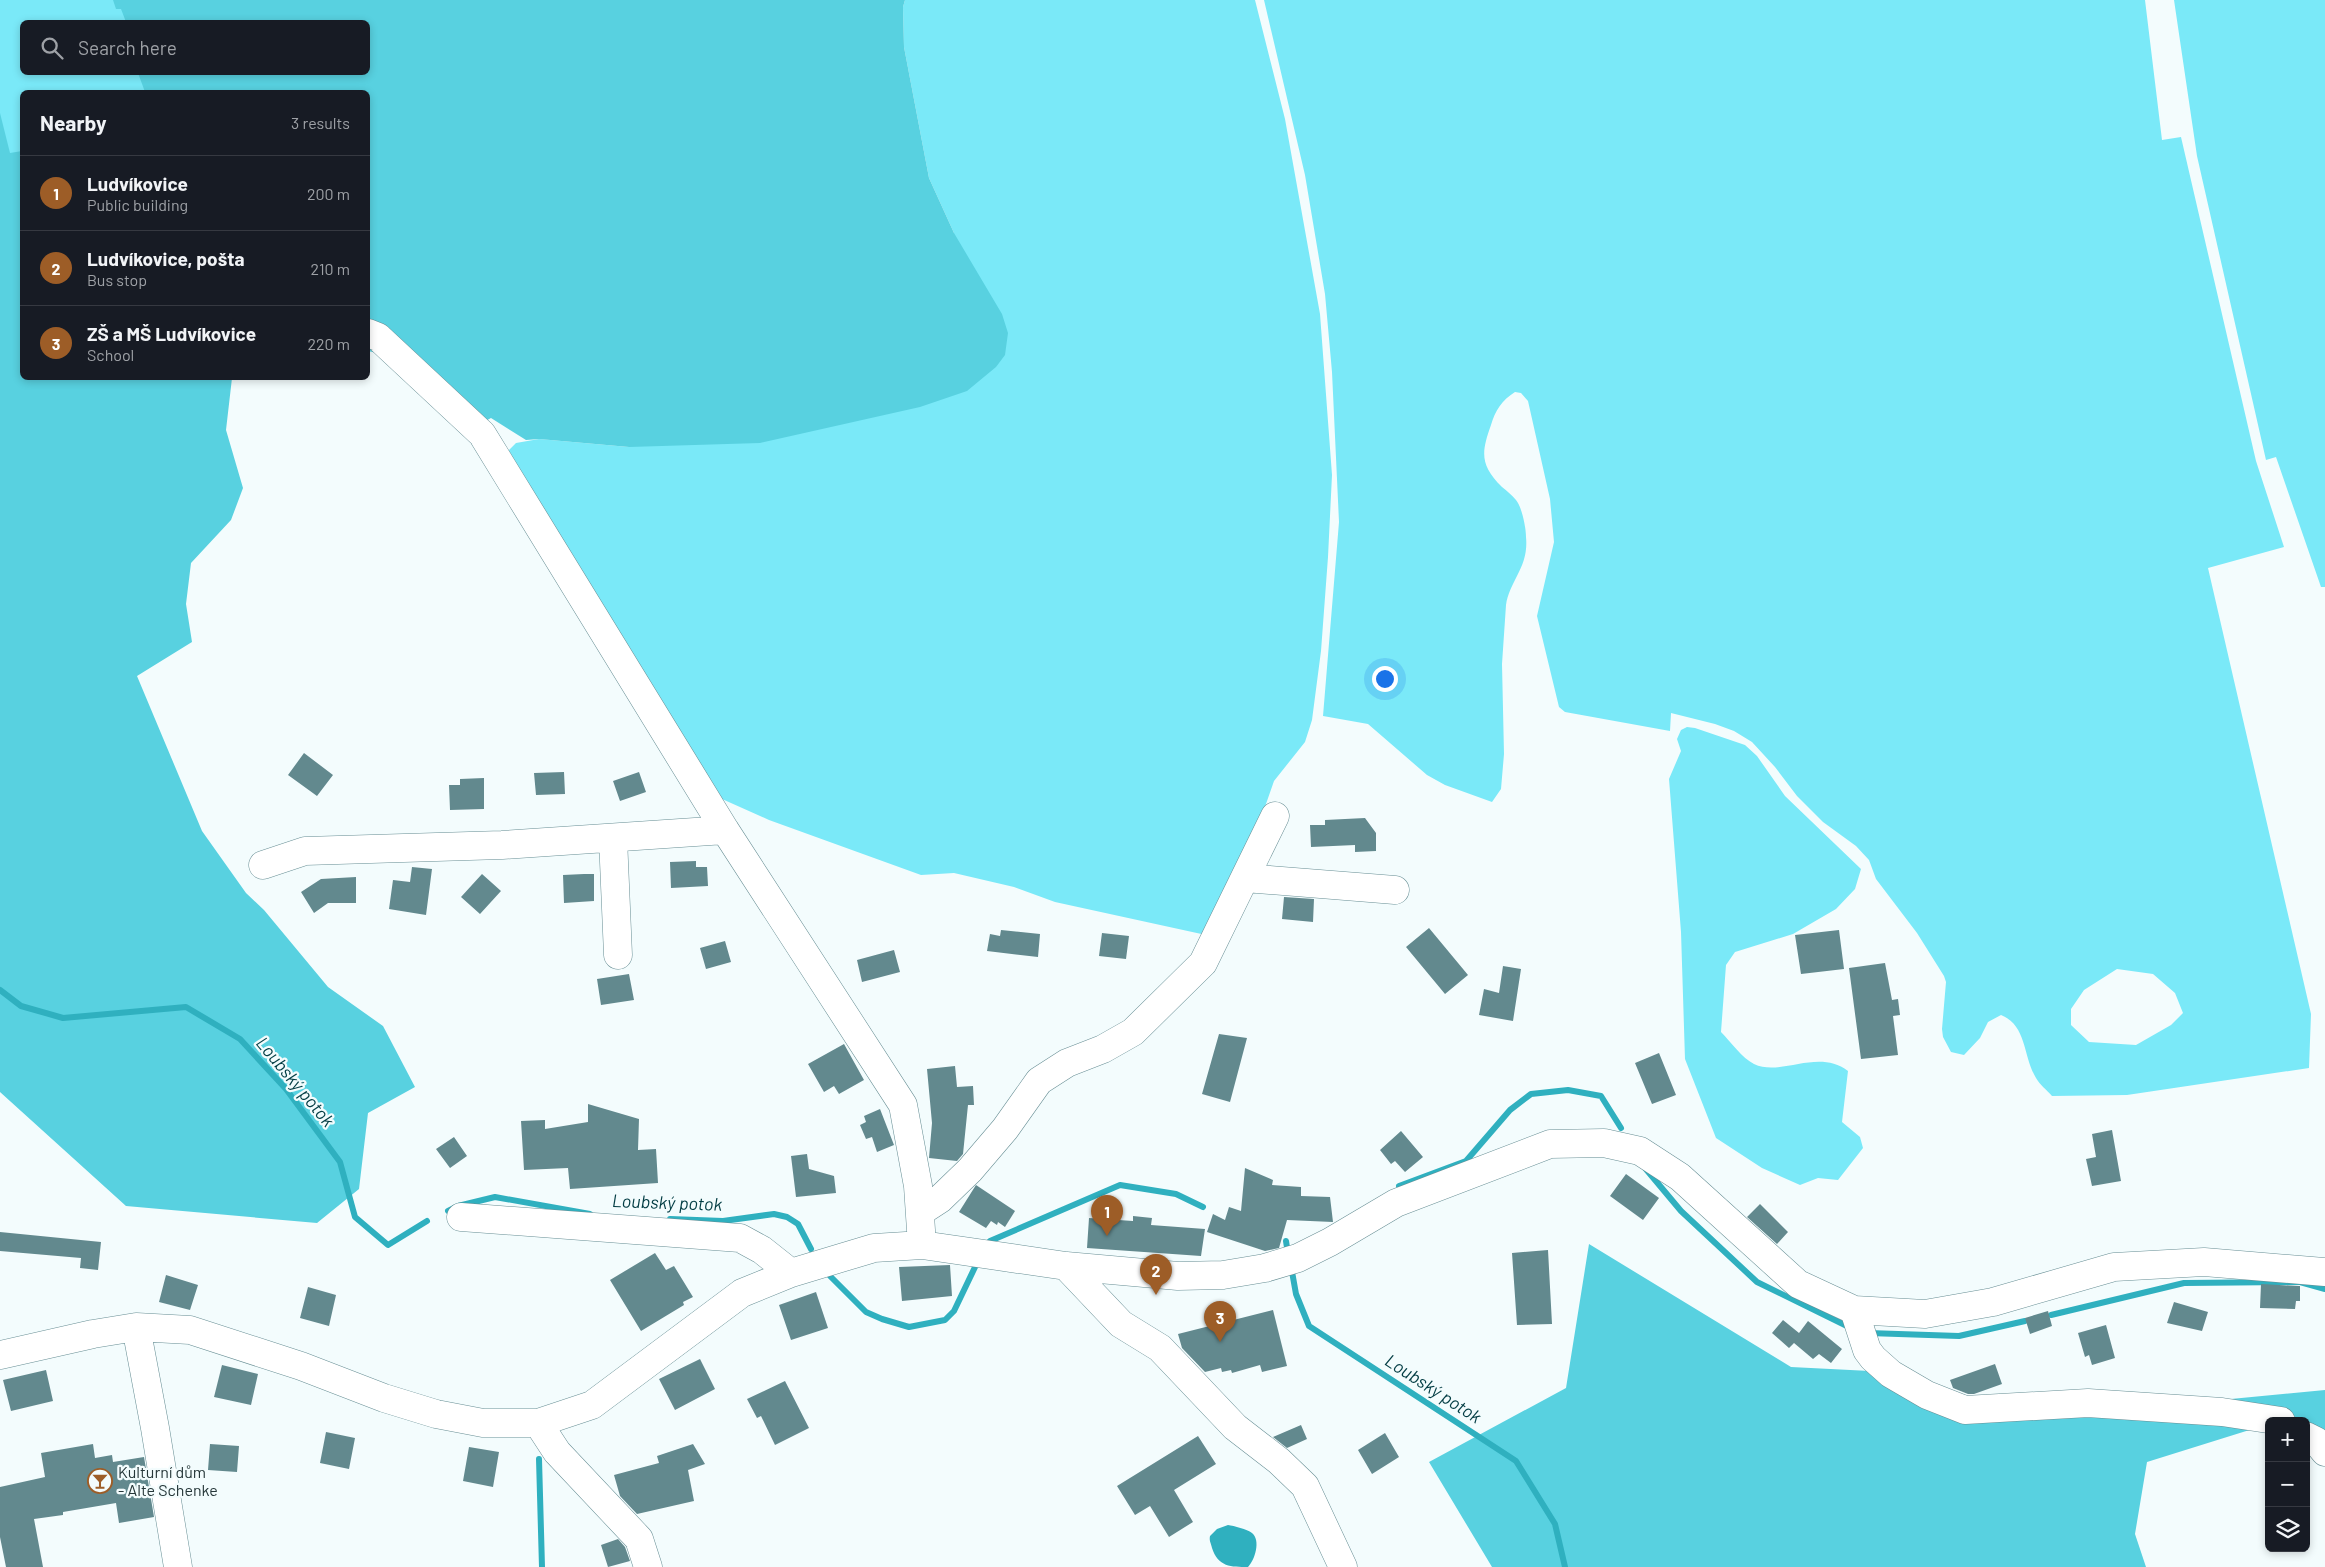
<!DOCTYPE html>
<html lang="en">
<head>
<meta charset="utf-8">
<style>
  body { margin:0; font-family:Barlow,sans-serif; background:#242831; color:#f1f3f6 }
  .controls { position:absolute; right:15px; bottom:15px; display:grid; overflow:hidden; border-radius:8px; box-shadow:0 2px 8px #0003 }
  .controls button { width:45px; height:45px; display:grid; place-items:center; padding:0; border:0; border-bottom:1px solid #363941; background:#171b24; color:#f1f3f6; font:25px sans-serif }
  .you { position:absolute; left:1384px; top:678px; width:18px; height:18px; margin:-12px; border:4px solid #fff; border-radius:50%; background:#1a73e8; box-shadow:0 0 0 8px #1a73e833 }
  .badge { display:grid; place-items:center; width:32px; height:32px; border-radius:50%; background:#9d5d27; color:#fff; font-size:16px; font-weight:700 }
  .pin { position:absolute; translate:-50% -41px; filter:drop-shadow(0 1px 2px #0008) }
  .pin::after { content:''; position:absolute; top:26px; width:18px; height:15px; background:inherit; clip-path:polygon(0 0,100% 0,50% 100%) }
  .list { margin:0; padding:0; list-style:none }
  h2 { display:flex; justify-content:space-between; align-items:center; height:65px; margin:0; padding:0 20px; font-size:21px }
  h2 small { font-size:16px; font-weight:400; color:#9ea1a6 }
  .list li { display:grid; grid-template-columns:32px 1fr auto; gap:15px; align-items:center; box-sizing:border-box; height:75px; padding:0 20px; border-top:1px solid #363941 }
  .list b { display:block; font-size:19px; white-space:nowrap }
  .list p { margin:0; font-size:16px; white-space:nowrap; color:#9ea1a6 }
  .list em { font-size:16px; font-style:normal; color:#9ea1a6 }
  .icon { flex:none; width:28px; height:28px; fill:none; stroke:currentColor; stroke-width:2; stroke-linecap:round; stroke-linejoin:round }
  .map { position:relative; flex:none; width:2325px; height:1567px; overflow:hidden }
  .search { position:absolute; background:#171b24; box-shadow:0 2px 8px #0003; left:20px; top:20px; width:350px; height:55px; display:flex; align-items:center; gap:12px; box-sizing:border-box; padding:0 18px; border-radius:8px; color:#9ea1a6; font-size:19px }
  .panel { position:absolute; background:#171b24; box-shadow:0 2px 8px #0003; left:20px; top:90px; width:350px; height:290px; border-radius:8px }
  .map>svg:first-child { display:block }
  .green { fill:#7ae9f8; fill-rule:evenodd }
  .forest { fill:#58d1e0 }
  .water { fill:#2fb0bf }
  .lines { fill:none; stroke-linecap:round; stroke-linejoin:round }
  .stream { stroke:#2fb0bf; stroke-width:6 }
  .building { fill:#62898e }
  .minor-casing { stroke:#688f95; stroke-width:29 }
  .minor { stroke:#fff; stroke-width:28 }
  .labels { text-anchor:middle; stroke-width:4.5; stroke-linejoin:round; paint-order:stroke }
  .poi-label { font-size:16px; fill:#263739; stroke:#f3fcfd; text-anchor:start }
  .water-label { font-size:18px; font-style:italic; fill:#033d44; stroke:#f3fcfd }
</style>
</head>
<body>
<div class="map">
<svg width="2325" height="1567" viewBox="0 0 2325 1567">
  <rect width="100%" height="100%" fill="#f3fcfd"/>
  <!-- green -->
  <path class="green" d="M0,0H122L134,22H22V72L142,73L147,92H22V156L10,159L0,117Z
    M905,0H1255L1285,119L1320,314L1332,475L1328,557L1321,651L1312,720L1305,742L1274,781L1260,821L1206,935L1055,902L1014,887L954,873L921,875L769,820L722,799L510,456L509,450L516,443L539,439L629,447L954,233L929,178L904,47L903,7Z
    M1264,0H2145L2162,140L2181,137L2256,461L2284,547L2208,568L2311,1014L2309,1068L2127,1095L2052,1096C2047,1090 2040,1085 2036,1078C2023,1057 2027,1025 2001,1015L1988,1022L1980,1038L1964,1055L1951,1052L1943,1037L1942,1029L1946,982L1944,976L1917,933L1876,879L1869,860L1856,846L1823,822L1797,796L1775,767L1752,742L1734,731L1715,724L1671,713L1670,731L1565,712L1559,707L1537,616L1554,542L1550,499L1528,401L1521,393L1515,392C1502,400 1495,411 1491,425C1481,453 1480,465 1502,487C1507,491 1512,495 1516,500C1522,507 1526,528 1526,537C1529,567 1510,580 1506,605L1502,664L1504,754L1501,789L1492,802L1445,785L1427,775L1368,724L1323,716L1339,522L1332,372L1325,294L1305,175ZM2117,969L2153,974L2175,993L2183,1013L2171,1025L2136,1045L2089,1042L2071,1025V1009L2084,990Z
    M2174,0H2325V587H2321L2276,457L2266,460L2197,156Z
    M1687,727L1695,728L1745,745L1757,756L1785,796L1861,869L1855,889L1836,909L1793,934L1735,952L1726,965L1721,1032C1731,1042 1742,1058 1754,1064C1781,1077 1818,1048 1848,1071L1842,1122L1860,1137L1863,1148L1838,1180L1818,1178L1800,1185L1762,1168L1716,1138L1685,1059L1681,932L1669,779L1681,751L1677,739L1681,730Z"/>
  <!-- forest -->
  <path class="forest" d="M113,0H905L903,7L904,47L929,178L954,233L1002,314L1008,333L1005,355L996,367L967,391L920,407L760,443L629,447L539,439L526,440L491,418L467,431L386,355L368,351V92H145L138,73L368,72V22H126L121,9H116Z
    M0,113L10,153L22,151V378H232L226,430L243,488L231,520L191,563L186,604L192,642L137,676L202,831L246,893L264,910L328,987L383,1026L415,1087L368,1113L359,1189L317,1223L126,1206L0,1092Z
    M1589,1244L1791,1367L1870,1371L1957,1416L2127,1409L2325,1390V1441L2306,1430V1421H2269L2259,1427L2147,1462L2135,1534L2146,1567H1492L1429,1462L1566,1388Z"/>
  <!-- water -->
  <path class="water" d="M1228,1525C1234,1526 1247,1529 1252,1533C1261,1540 1255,1560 1248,1567C1231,1567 1218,1567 1212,1548C1211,1543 1209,1541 1210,1536L1217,1529Z"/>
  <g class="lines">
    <!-- stream -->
    <path class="stream" d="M0,990L21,1006L63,1018L186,1007L240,1039L286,1089L340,1162L355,1217L388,1245L427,1221
      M1645,1168L1681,1211L1757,1282L1851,1328
      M1399,1186L1466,1161L1510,1110L1531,1094L1568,1090L1601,1096L1621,1128
      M448,1211L458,1206L495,1197L590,1214
      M670,1219L723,1221L774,1214L787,1217L798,1224L811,1249
      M990,1241L1120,1185L1176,1194L1203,1207
      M1286,1241L1288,1254
      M1291,1266L1296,1294L1309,1326L1516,1461L1555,1524L1565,1567
      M830,1276L866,1312L882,1319L909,1327L945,1320L954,1311L976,1265
      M2051,1315L2184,1283L2300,1282L2325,1289
      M1868,1333L1959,1336L2025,1321
      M539,1459L542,1567"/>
  </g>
  <!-- building -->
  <path class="building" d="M304,753L333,775L317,796L288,775Z
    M564,772L565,794L536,795L534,773Z
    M639,772L646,792L620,801L613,781Z
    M484,778V809L450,810L449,785H460V779Z
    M1365,818L1376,833V851L1355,852V845L1311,847L1310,825H1325V820Z
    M696,861V867H707L708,886L671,888L670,862Z
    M412,867L432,869L426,915L389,909L393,880L410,882Z
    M482,874L501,891L480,914L461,897Z
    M584,874H594V901L564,903L563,875Z
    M356,877V903H328L314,913L301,892L321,879Z
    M1284,897L1314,899L1313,922L1282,919Z
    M1429,928L1468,975L1445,994L1406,947Z
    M1001,930L1040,934L1038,957L987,951L990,934L1000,936Z
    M1839,930L1844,969L1801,974L1795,935Z
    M1102,933L1129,936L1126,959L1099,956Z
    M725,941L731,962L706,969L700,948Z
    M894,950L900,972L862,982L857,960Z
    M1885,963L1892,1000L1898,999L1900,1015L1893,1016L1898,1055L1861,1059L1849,968Z
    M1503,966L1521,969L1513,1021L1479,1015L1484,989L1499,993Z
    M629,974L634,1000L601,1005L597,979Z
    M1219,1034L1247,1038L1230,1102L1202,1094Z
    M844,1044L864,1080L839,1094L834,1086L824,1092L808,1064Z
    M1659,1053L1676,1095L1652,1104L1635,1063Z
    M955,1066L957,1087L973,1086L974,1105H968L963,1154L957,1161L929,1158L932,1123L927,1069Z
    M588,1104L639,1119L638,1150L656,1149L658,1183L570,1189L568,1168L524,1170L521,1121L545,1120V1129L588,1122Z
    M880,1109L894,1145L877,1152L872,1137L866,1139L860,1125L866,1122L864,1116Z
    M2112,1130L2121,1181L2092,1186L2086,1159L2096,1157L2092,1134Z
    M1401,1131L1423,1157L1405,1172L1395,1161L1391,1164L1380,1150Z
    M454,1137L467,1156L450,1168L436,1149Z
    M807,1154L809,1169L834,1176L836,1193L796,1197L791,1156Z
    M1245,1168L1273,1180L1272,1185L1301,1187V1196L1330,1197L1333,1222L1287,1220L1279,1248L1265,1251L1207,1232L1213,1214L1225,1220L1229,1207L1241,1211Z
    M1626,1174L1659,1198L1643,1220L1610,1196Z
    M976,1185L1015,1211L1005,1227L998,1222L997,1225L991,1221L986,1228L959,1212Z
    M1760,1204L1788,1232L1777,1244L1747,1217Z
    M1133,1216L1152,1218L1151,1225L1205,1229L1201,1256L1087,1248L1089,1218L1133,1221Z
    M0,1232L101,1242L98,1270L80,1268L81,1258L0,1251Z
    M1548,1250L1552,1324L1517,1325L1512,1253Z
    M655,1253L666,1270L674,1266L693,1297L683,1302L684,1305L641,1331L610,1280Z
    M950,1265L952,1296L902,1301L899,1267Z
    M166,1275L198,1285L190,1310L159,1302Z
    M2261,1284L2300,1286V1301H2296L2295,1309L2260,1308Z
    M308,1287L336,1295L329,1326L300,1318Z
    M816,1292L828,1328L791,1340L779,1305Z
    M2174,1302L2208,1312L2202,1331L2167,1323Z
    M1273,1310L1287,1366L1262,1372L1260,1365L1232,1373L1231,1370L1222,1372L1221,1368L1205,1372L1182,1348L1178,1334Z
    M2048,1311L2052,1326L2030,1334L2025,1318Z
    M1783,1320L1799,1333L1808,1321L1842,1349L1831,1363L1819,1354L1813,1359L1794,1343L1789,1348L1772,1333Z
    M2106,1325L2115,1358L2092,1365L2089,1355L2085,1357L2078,1333Z
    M700,1359L715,1389L675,1410L659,1379Z
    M1995,1364L2002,1384L1974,1394H1968L1953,1388L1950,1380Z
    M222,1365L258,1374L251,1405L214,1397Z
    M46,1370L53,1401L11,1411L3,1380Z
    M785,1381L809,1428L775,1445L761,1416L757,1418L747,1399Z
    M1301,1425L1307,1439L1287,1448L1273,1437Z
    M326,1432L355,1438L349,1469L320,1463Z
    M1385,1433L1399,1457L1372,1474L1358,1450Z
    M1198,1436L1216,1464L1174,1490L1193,1522L1169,1537L1150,1506L1135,1515L1117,1486Z
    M93,1444L95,1458L112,1455L113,1462L144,1457L154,1517L119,1523L116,1503L63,1512V1515L34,1519L43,1567H6L0,1537V1487L45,1477L41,1453Z
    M210,1444L239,1446L237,1472L208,1470Z
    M693,1444L705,1464L688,1470L694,1501L637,1514L620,1496L614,1475L659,1463L657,1456Z
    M469,1447L499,1452L493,1487L463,1481Z
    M618,1539L625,1547L630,1561L608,1567L601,1545Z"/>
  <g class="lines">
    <defs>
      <path id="minor" d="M368,333L378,337L482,434L725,830L903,1105L918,1186L922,1245
        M613,838L618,955
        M263,865L305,851L502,845L725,830
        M1245,878L1395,890
        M920,1212L940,1199L970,1170L1005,1129L1039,1081L1067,1063L1103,1049L1133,1032L1203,963L1275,816
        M461,1217L740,1238L762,1250L791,1273
        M1066,1266L1121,1324L1160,1348L1235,1427L1279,1461L1305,1486L1343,1567
        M1854,1310L1867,1350L1873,1358L1891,1374L1927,1395L1965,1410L2088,1403L2222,1412L2281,1421
        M136,1327L155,1428L178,1567
        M0,1355L93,1334L136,1327L190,1330L301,1366L384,1398L436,1414L483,1423H538L592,1405L742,1293L791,1273L874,1248L922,1245L1066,1266L1178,1276L1223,1275L1265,1268L1298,1258L1330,1242L1396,1203L1550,1144L1604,1143L1640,1151L1680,1177L1798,1284L1854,1310L1925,1314L1993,1302L2114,1267L2204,1262L2325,1272
        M538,1423L557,1452L639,1539L648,1567
        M2306,1436L2316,1441L2325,1452"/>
    </defs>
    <!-- minor casing -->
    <use href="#minor" class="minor-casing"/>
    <!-- minor -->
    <use href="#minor" class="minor"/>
  </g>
  <!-- icons -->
  <defs>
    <symbol id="bar-ring" viewBox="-11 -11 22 22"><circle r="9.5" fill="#f3fcfd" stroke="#9d5d27" stroke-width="1.5"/><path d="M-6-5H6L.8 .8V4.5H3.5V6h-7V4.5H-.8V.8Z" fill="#9d5d27"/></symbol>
  </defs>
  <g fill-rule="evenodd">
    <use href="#bar-ring" x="86" y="1467" width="28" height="28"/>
  </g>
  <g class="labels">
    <!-- poi labels -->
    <g class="poi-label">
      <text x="118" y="1478">Kulturní dům<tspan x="118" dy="18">- Alte Schenke</tspan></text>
    </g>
    <!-- water labels -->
    <g class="water-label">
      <text transform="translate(295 1082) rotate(50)" y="6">Loubský potok</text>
      <text transform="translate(667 1203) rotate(2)" y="6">Loubský potok</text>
      <text transform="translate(1433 1389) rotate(33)" y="6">Loubský potok</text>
    </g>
  </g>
</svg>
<div class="controls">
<button>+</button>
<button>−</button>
<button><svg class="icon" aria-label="layers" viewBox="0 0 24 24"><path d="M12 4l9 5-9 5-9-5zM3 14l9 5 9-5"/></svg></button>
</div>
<div class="you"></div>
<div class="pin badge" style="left:1107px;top:1236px">1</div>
<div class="pin badge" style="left:1156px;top:1295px">2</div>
<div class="pin badge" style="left:1220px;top:1342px">3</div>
<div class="search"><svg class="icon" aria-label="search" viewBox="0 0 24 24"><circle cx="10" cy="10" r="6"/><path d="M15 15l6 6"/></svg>Search here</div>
<section class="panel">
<h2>Nearby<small>3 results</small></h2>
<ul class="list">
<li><span class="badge">1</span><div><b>Ludvíkovice</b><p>Public building</p></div><em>200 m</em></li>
<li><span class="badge">2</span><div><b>Ludvíkovice, pošta</b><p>Bus stop</p></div><em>210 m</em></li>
<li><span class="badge">3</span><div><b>ZŠ a MŠ Ludvíkovice</b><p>School</p></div><em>220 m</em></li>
</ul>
</section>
</div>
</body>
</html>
